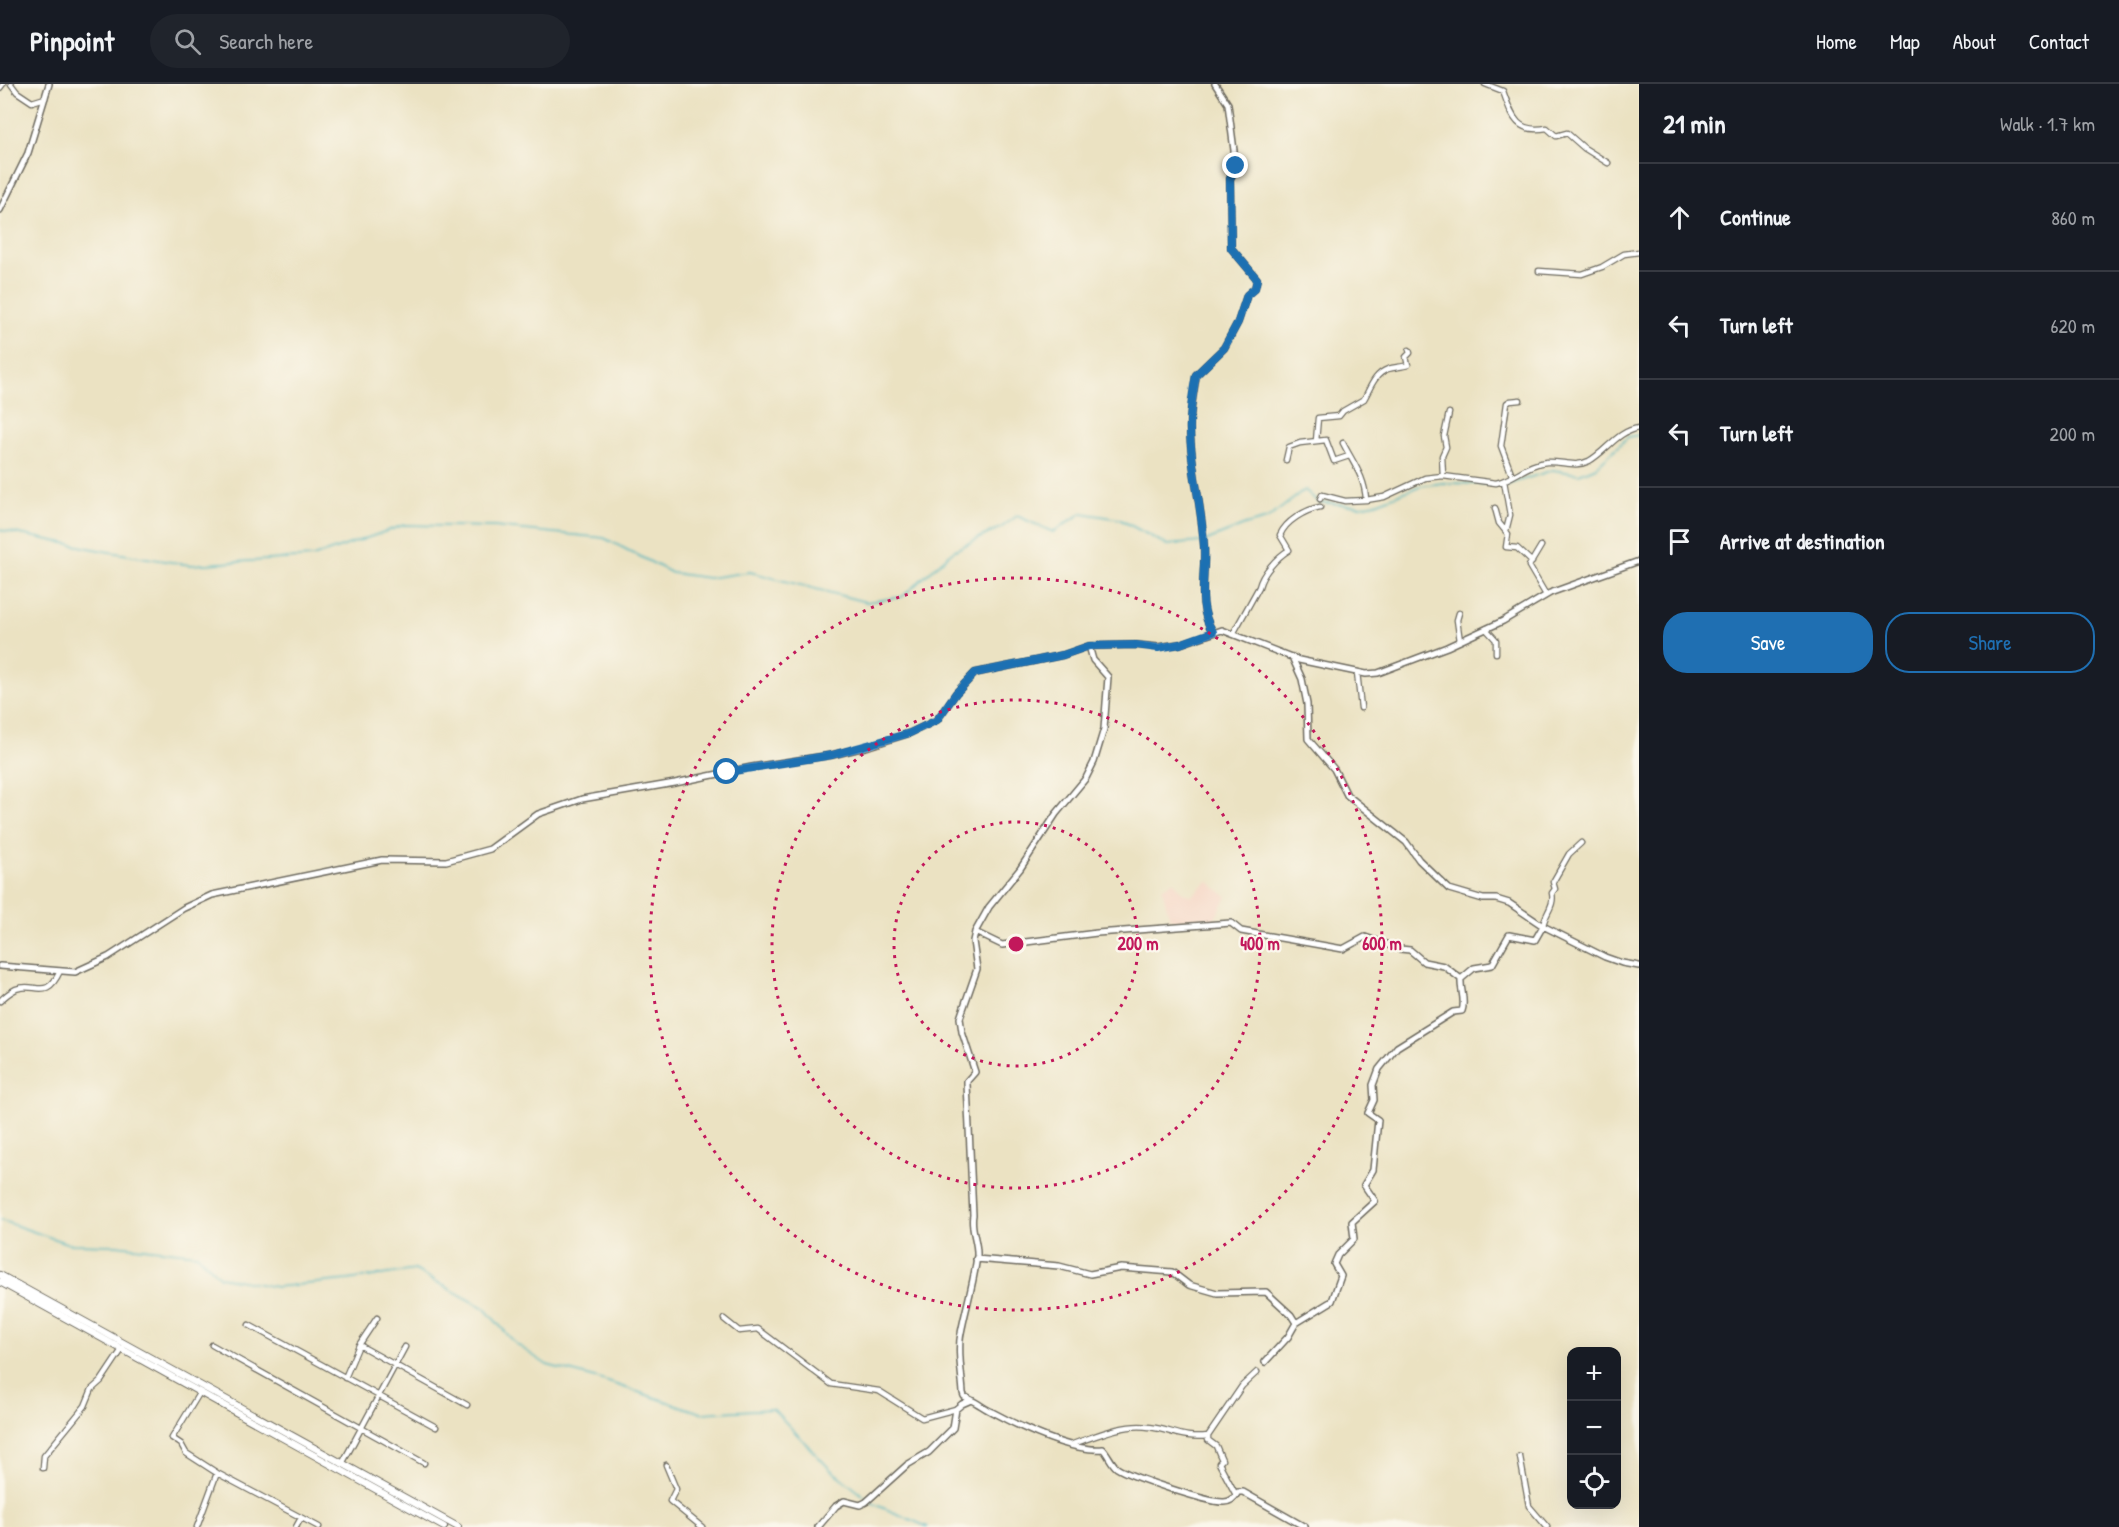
<!DOCTYPE html>
<html lang="en">
<head>
<meta charset="utf-8">
<style>
  body { margin:0; font-family:"Patrick Hand",sans-serif; background:#20242c; color:#f1f3f6 }
  .controls { position:absolute; right:18px; bottom:18px; display:grid; overflow:hidden; border-radius:12px; box-shadow:0 6px 24px #0002 }
  .controls button { width:54px; height:54px; display:grid; place-items:center; padding:0; border:0; border-bottom:2px solid #363941; background:#171b24; color:#f1f3f6; font:30px sans-serif }
  .stop { position:absolute; width:18px; height:18px; margin:-14px; border:4px solid #1f6fb2; border-radius:50%; background:#fff }
  .stop.end { background:#1f6fb2; border-color:#fff; box-shadow:0 2px 6px #0008 }
  .list { margin:0; padding:0; list-style:none }
  h2 { display:flex; justify-content:space-between; align-items:center; height:78px; margin:0; padding:0 24px; font-size:26px }
  h2 small { font-size:20px; font-weight:400; color:#9ea1a6 }
  .list li { display:grid; grid-template-columns:39px 1fr auto; gap:18px; align-items:center; box-sizing:border-box; height:108px; padding:0 24px; border-top:2px solid #363941 }
  .list b { display:block; font-size:22px; white-space:nowrap }
  .list em { font-size:20px; font-style:normal; color:#9ea1a6 }
  .actions { display:flex; gap:12px; padding:18px 24px }
  .actions a { flex:1; padding:14px 0; border:2px solid #1f6fb2; border-radius:24px; text-align:center; font-size:21px; color:#1f6fb2 }
  .actions .main { background:#1f6fb2; color:#fff }
  .icon { flex:none; width:33px; height:33px; fill:none; stroke:currentColor; stroke-width:2; stroke-linecap:round; stroke-linejoin:round }
  .map { position:relative; flex:none; width:1639px; height:1443px; overflow:hidden }
  header { display:flex; align-items:center; gap:36px; box-sizing:border-box; height:84px; padding:0 30px; background:#171b24; border-bottom:2px solid #363941 }
  header strong { font-size:28px }
  nav { display:flex; gap:33px; margin-inline-start:auto; font-size:21px }
  .search { width:420px; height:54px; background:#20242c; display:flex; align-items:center; gap:15px; box-sizing:border-box; padding:0 21px; border-radius:33px; color:#9ea1a6; font-size:22px }
  main { display:flex }
  aside { flex:1; background:#171b24 }
  .map>svg:first-child { display:block }
  .built { fill:#f5d3c1 }
  .lines { fill:none; stroke-linecap:round; stroke-linejoin:round }
  .stream { stroke:#42b1bc; stroke-width:1.5 }
  .minor-casing { stroke:#6e6b60; stroke-width:7 }
  .tertiary-casing { stroke:#6e6b60; stroke-width:8 }
  .secondary-casing { stroke:#6e6b60; stroke-width:8 }
  .minor { stroke:#fff; stroke-width:4.5 }
  .tertiary { stroke:#fff; stroke-width:5 }
  .secondary { stroke:#fff; stroke-width:6 }
  .route { stroke:#1f6fb2; stroke-width:8 }
  .ring { fill:none; stroke:#c2185b; stroke-width:3; stroke-dasharray:3 6 }
  .centre { fill:#c2185b; stroke:#fbf7ec; stroke-width:3 }
  .ring-label { font-size:18px; text-anchor:middle; font-weight:bold; fill:#c2185b; stroke:#fbf7ec; stroke-width:4.5; stroke-linejoin:round; paint-order:stroke }
</style>
</head>
<body>
<header>
<strong>Pinpoint</strong>
<div class="search"><svg class="icon" aria-label="search" viewBox="0 0 24 24"><circle cx="10" cy="10" r="6"/><path d="M15 15l6 6"/></svg>Search here</div>
<nav><a>Home</a><a>Map</a><a>About</a><a>Contact</a></nav>
</header>
<main>
<div class="map">
<svg width="1639" height="1443" viewBox="0 0 1639 1443">
  <rect width="100%" height="100%" fill="#fbf7ec"/>
  <filter id="ink" filterUnits="userSpaceOnUse"><feTurbulence type="fractalNoise" baseFrequency=".0167" numOctaves="2"/><feDisplacementMap in="SourceGraphic" scale="12" xChannelSelector="R" yChannelSelector="G"/><feConvolveMatrix kernelMatrix="1 2 1 2 8 2 1 2 1" color-interpolation-filters="sRGB"/></filter>
  <filter id="wash" filterUnits="userSpaceOnUse"><feTurbulence type="fractalNoise" baseFrequency=".008" numOctaves="4" result="noise"/><feDisplacementMap in="SourceGraphic" scale="24" xChannelSelector="R" yChannelSelector="G"/><feGaussianBlur stdDeviation="1.35" result="paint"/><feColorMatrix in="noise" values="0 0 0 0 0 0 0 0 0 0 0 0 0 0 0 0 0 1.4 0 .05"/><feComposite in="paint" operator="in"/></filter>
  <g filter="url(#wash)">
    <rect width="100%" height="100%" fill="#ebe2c2"/>
    <!-- built -->
    <path class="built" d="M1174,797L1181,807L1191,812L1208,797L1227,813L1214,836H1170L1162,804Z"/>
    <g class="lines">
      <!-- stream -->
      <path class="stream" d="M1506,401L1553,386L1579,390L1596,383L1628,353L1639,351
        M0,446L104,467L190,481L313,473L404,441L494,443L604,454L672,489L708,494L750,488L866,518L902,513L953,467L1002,443L1017,432L1053,448L1082,429L1119,435L1167,461L1201,458
        M1205,457L1245,441L1267,435L1305,406L1318,418L1361,422L1376,419L1420,402L1443,399L1487,400
        M0,1136L69,1160L116,1161L197,1170L220,1193L276,1203L348,1196L415,1186L484,1224L516,1260L547,1281L599,1295L701,1329L773,1325L830,1385L874,1420L928,1443"/>
    </g>
  </g>
  <g filter="url(#ink)">
    <g class="lines">
      <defs>
        <path id="minor" d="M11,0L17,8L32,18L45,14
          M1485,0L1503,7C1512,32 1516,50 1547,44L1556,52L1567,49L1584,64L1608,79
          M0,4L3,0
          M1539,187L1582,190L1602,183L1624,170L1639,168
          M1316,357L1318,334L1339,332L1343,327L1364,315C1370,305 1374,290 1388,285C1395,283 1402,283 1408,281L1406,273L1410,269L1409,266
          M1343,359C1353,379 1365,393 1366,416
          M1286,376L1289,363L1300,359L1326,356L1334,377L1349,372
          M1512,391L1501,362L1507,319L1510,317L1520,316
          M1443,392L1442,372L1446,363L1444,352L1449,329
          M1504,397L1510,431L1506,447
          M1320,415L1322,411L1345,417L1366,416L1384,413L1425,394L1443,392L1496,399C1514,395 1528,379 1547,378C1562,377 1575,384 1589,377C1607,367 1617,347 1639,344
          M1495,424L1499,439L1508,450L1506,463L1517,464L1532,478
          M1541,462L1529,482L1546,511
          M1459,529L1457,536L1460,557
          M1486,545L1496,556V569
          M1233,550L1259,503C1262,490 1277,473 1289,466L1280,451C1286,437 1305,426 1320,423
          M1357,588L1361,624
          M1543,842C1545,829 1555,822 1552,809L1555,805L1553,798L1569,770L1581,759
          M0,917C4,913 10,908 16,905C35,897 46,918 60,887
          M724,1235L739,1247L758,1245L831,1300L879,1307L922,1334L956,1325
          M249,1241L436,1343
          M212,1261L424,1379
          M359,1261L467,1321
          M345,1294L359,1261L377,1234
          M200,1308L172,1354L181,1360L186,1369L217,1389L319,1443
          M1208,1352V1356L1216,1362L1222,1376L1219,1379L1236,1411
          M1073,1360C1096,1352 1124,1339 1149,1343C1173,1346 1182,1355 1208,1352L1242,1302L1257,1288
          M1520,1373L1529,1422L1547,1443
          M342,1380L405,1263
          M666,1381L676,1405L670,1417L702,1443
          M43,1384L44,1372L85,1322L92,1305L101,1297L123,1264
          M197,1443L217,1389
          M296,1443L301,1434"/>
        <path id="tertiary" d="M0,126L28,69L49,0
          M1213,548C1196,522 1206,491 1204,462C1202,423 1191,385 1190,347C1189,329 1194,309 1196,291L1224,264L1238,238L1247,211L1255,204L1257,195L1231,164L1230,95L1236,82L1228,20L1215,0
          M1292,573L1302,595L1307,620L1308,655L1334,685L1347,711L1406,758L1419,776L1449,805L1483,815H1496L1509,819L1543,842L1605,873L1622,879L1639,882
          M975,848L1002,861L1097,849L1231,839L1241,847L1343,865L1365,853L1400,865L1410,866L1424,878L1444,882L1461,895
          M0,882L75,888L108,873L184,824L212,811L382,776L446,777L490,765L538,730L582,715L675,699L752,683L832,671L869,662L910,649L937,636L956,609L975,589L1063,571L1089,562L1136,561L1158,563L1180,560L1222,546L1299,576L1366,590L1378,589L1447,563L1503,537L1550,509L1639,477
          M976,1175L1059,1182L1090,1190L1121,1184L1172,1188L1189,1201L1217,1209L1266,1208L1291,1231L1296,1239
          M1265,1278L1288,1253L1296,1239L1332,1217L1341,1192L1334,1180L1338,1171L1354,1155L1352,1138L1375,1117L1364,1101L1373,1086L1378,1036L1368,1029L1374,1016L1373,1001L1379,985L1397,963L1453,928L1462,927C1466,916 1460,906 1461,895L1474,884L1492,881L1509,851L1535,856L1543,842
          M971,1316L964,1312L963,1309C962,1290 957,1267 961,1249C966,1223 974,1198 977,1172C978,1157 970,1145 973,1131L967,1000V997L975,988L962,948L960,934L977,885L973,857L975,848L989,823L1020,785L1056,730L1086,694L1094,678L1104,645L1108,593L1093,576L1089,562
          M818,1443L836,1422L844,1417L860,1421L866,1418L907,1381L929,1368L953,1344L956,1325L962,1320L971,1316C978,1319 985,1325 992,1328C1020,1343 1072,1368 1103,1365C1108,1370 1111,1379 1117,1384C1129,1392 1209,1419 1224,1418C1231,1418 1235,1414 1238,1408H1243L1305,1443"/>
        <path id="secondary" d="M0,1191L458,1443
          M0,1198L444,1443"/>
      </defs>
      <!-- minor casing -->
      <use href="#minor" class="minor-casing"/>
      <!-- tertiary casing -->
      <use href="#tertiary" class="tertiary-casing"/>
      <!-- secondary casing -->
      <use href="#secondary" class="secondary-casing"/>
      <!-- minor -->
      <use href="#minor" class="minor"/>
      <!-- tertiary -->
      <use href="#tertiary" class="tertiary"/>
      <!-- secondary -->
      <use href="#secondary" class="secondary"/>
    </g>
  </g>
  <g class="lines" filter="url(#ink)">
    <!-- route -->
    <path class="route" d="M727,688L832,671L910,649L937,636L956,609L975,589L1063,571L1089,562L1136,561L1158,564L1180,560L1213,548C1196,522 1206,491 1204,462C1202,423 1191,386 1190,347C1189,329 1193,309 1196,291L1224,264L1238,238L1247,211L1255,204L1257,195L1231,164L1230,95L1236,82"/>
  </g>
  <!-- distance rings -->
  <g class="ring">
    <circle cx="1016" cy="860" r="122"/>
    <circle cx="1016" cy="860" r="244"/>
    <circle cx="1016" cy="860" r="366"/>
  </g>
  <circle cx="1016" cy="860" r="9" class="centre"/>
  <g class="ring-label">
    <text x="1138" y="866">200 m</text>
    <text x="1260" y="866">400 m</text>
    <text x="1382" y="866">600 m</text>
  </g>
</svg>
<div class="controls">
<button>+</button>
<button>−</button>
<button><svg class="icon" aria-label="locate" viewBox="0 0 24 24"><circle cx="12" cy="12" r="6"/><path d="M12 2v4M12 18v4M2 12h4M18 12h4"/></svg></button>
</div>
<div class="stop" style="left:727px;top:688px"></div>
<div class="stop end" style="left:1236px;top:82px"></div>
</div>
<aside>
<h2>21 min<small>Walk · 1.7 km</small></h2>
<ul class="list">
<li><svg class="icon" aria-label="ahead" viewBox="0 0 24 24"><path d="M12 20V5M6 11l6-6 6 6"/></svg><div><b>Continue</b></div><em>860 m</em></li>
<li><svg class="icon" aria-label="left" viewBox="0 0 24 24"><path d="M17 20v-9H6M10 6l-5 5 5 5"/></svg><div><b>Turn left</b></div><em>620 m</em></li>
<li><svg class="icon" aria-label="left" viewBox="0 0 24 24"><path d="M17 20v-9H6M10 6l-5 5 5 5"/></svg><div><b>Turn left</b></div><em>200 m</em></li>
<li><svg class="icon" aria-label="arrive" viewBox="0 0 24 24"><path d="M6 21V4h12l-3 4 3 4H6"/></svg><div><b>Arrive at destination</b></div></li>
</ul>
<div class="actions"><a class="main">Save</a><a>Share</a></div>
</aside>
</main>
</body>
</html>
